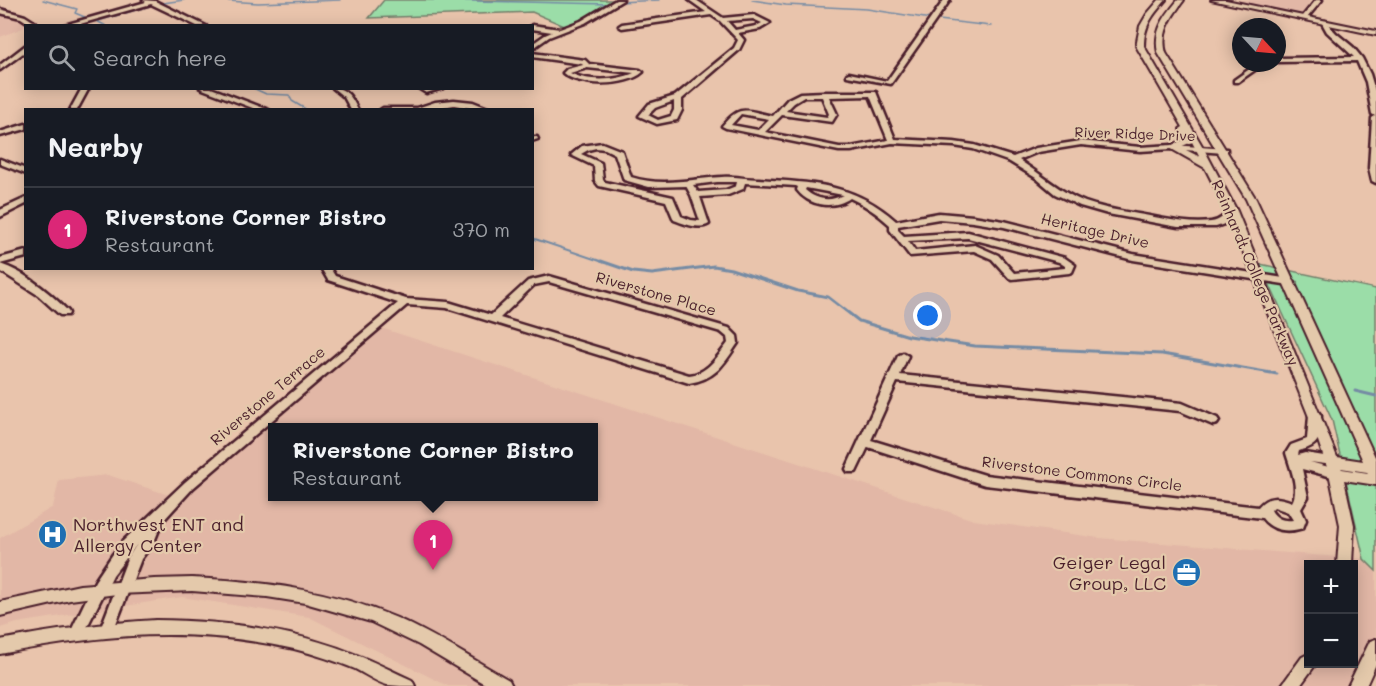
<!DOCTYPE html>
<html lang="en">
<head>
<meta charset="utf-8">
<style>
  body { margin:0; font-family:Mali,sans-serif; background:#20242c; color:#f1f3f6 }
  .controls { position:absolute; right:18px; bottom:18px; display:grid; overflow:hidden; border-radius:0px; box-shadow:0 3px 15px #0003 }
  .controls button { width:54px; height:54px; display:grid; place-items:center; padding:0; border:0; border-bottom:2px solid #363941; background:#171b24; color:#f1f3f6; font:30px sans-serif }
  .compass { position:absolute; left:1232px; top:18px; width:54px; height:54px; border-radius:50%; background:#171b24; box-shadow:0 3px 15px #0003; rotate:116deg }
  .you { position:absolute; left:928px; top:316px; width:21px; height:21px; margin:-15px; border:4px solid #fff; border-radius:50%; background:#1a73e8; box-shadow:0 0 0 9px #1a73e833 }
  .badge { display:grid; place-items:center; width:39px; height:39px; border-radius:50%; background:#db2777; color:#fff; font-size:20px; font-weight:700 }
  .pin { position:absolute; translate:-50% -50px; filter:drop-shadow(0 2px 3px #0008) }
  .pin::after { content:''; position:absolute; top:32px; width:21px; height:18px; background:inherit; clip-path:polygon(0 0,100% 0,50% 100%) }
  .popup { position:absolute; left:268px; top:423px; width:330px; height:78px; box-sizing:border-box; display:grid; place-content:center; border-radius:0px; background:#171b24; filter:drop-shadow(0 2px 4px #0005); font-size:20px; white-space:nowrap; color:#9ea1a6 }
  .popup b { font-size:22px; color:#f1f3f6 }
  .popup::after { content:''; position:absolute; left:50%; top:100%; margin-left:-12px; border:12px solid transparent; border-top-color:#171b24 }
  .list { margin:0; padding:0; list-style:none }
  h2 { display:flex; justify-content:space-between; align-items:center; height:78px; margin:0; padding:0 24px; font-size:26px }
  h2 small { font-size:20px; font-weight:400; color:#9ea1a6 }
  .list li { display:grid; grid-template-columns:39px 1fr auto; gap:18px; align-items:center; box-sizing:border-box; height:84px; padding:0 24px; border-top:2px solid #363941 }
  .list b { display:block; font-size:22px; white-space:nowrap }
  .list p { margin:0; font-size:20px; white-space:nowrap; color:#9ea1a6 }
  .list em { font-size:20px; font-style:normal; color:#9ea1a6 }
  .icon { flex:none; width:33px; height:33px; fill:none; stroke:currentColor; stroke-width:2; stroke-linecap:round; stroke-linejoin:round }
  .map { position:relative; flex:none; width:1376px; height:686px; overflow:hidden }
  .search { position:absolute; background:#171b24; box-shadow:0 3px 15px #0003; left:24px; top:24px; width:510px; height:66px; display:flex; align-items:center; gap:15px; box-sizing:border-box; padding:0 21px; border-radius:0px; color:#9ea1a6; font-size:22px }
  .panel { position:absolute; background:#171b24; box-shadow:0 3px 15px #0003; left:24px; top:108px; width:510px; height:162px; border-radius:0px }
  .map>svg:first-child { display:block }
  .built { fill:#e2b7a6; fill-rule:evenodd }
  .green { fill:#9bdda8; stroke:#727e6a; stroke-width:1.5 }
  .lines { fill:none; stroke-linecap:round; stroke-linejoin:round }
  .stream-far2 { stroke:#758ba4; stroke-width:1.5 }
  .stream-far1 { stroke:#758ba4; stroke-width:2 }
  .stream { stroke:#758ba4; stroke-width:3 }
  .minor-casing { stroke:#4a1f2b; stroke-width:5 }
  .tertiary-casing { stroke:#4a1f2b; stroke-width:4 }
  .secondary-casing { stroke:#4a1f2b; stroke-width:4 }
  .minor { fill:#e4c9ab; fill-rule:evenodd }
  .tertiary { fill:#e4c9ab; fill-rule:evenodd }
  .secondary { fill:#e4c9ab; fill-rule:evenodd }
  .labels { text-anchor:middle; stroke-width:4.5; stroke-linejoin:round; paint-order:stroke }
  .far-street-label { font-size:14px; fill:#4a1f2b; stroke:#e4c9ab }
  .street-label { font-size:15px; fill:#4a1f2b; stroke:#e4c9ab }
  .near-poi-label { font-size:18px; fill:#4a1f2b; stroke:#e4c9ab; text-anchor:start }
</style>
</head>
<body>
<div class="map">
<svg width="1376" height="686" viewBox="0 0 1376 686">
  <rect width="100%" height="100%" fill="#e9c4ac"/>
  <filter id="ink" filterUnits="userSpaceOnUse"><feTurbulence type="fractalNoise" baseFrequency=".0167" numOctaves="2"/><feDisplacementMap in="SourceGraphic" scale="12" xChannelSelector="R" yChannelSelector="G"/><feConvolveMatrix kernelMatrix="1 2 1 2 8 2 1 2 1" color-interpolation-filters="sRGB"/></filter>
  <g filter="url(#ink)">
    <!-- built -->
    <path class="built" d="M1227,0H1310L1303,15Z
      M0,12L11,15L33,24L0,37Z
      M375,326L974,520L1099,538L1364,559L1376,571V650L1354,686H448L309,617L182,597L17,623L0,628V538L53,507L59,480L108,475L178,498ZM272,428H594V496H272ZM1308,564H1354V664H1308Z"/>
    <!-- green -->
    <path class="green" d="M384,0H614L569,28L532,12L369,18Z
      M1260,264L1376,289V571L1364,559L1332,420Z"/>
    <g class="lines">
      <!-- stream-far2 -->
      <path class="stream-far2" d="M43,0L77,9L75,13L87,18
        M213,0L258,3L340,0
        M433,0L609,4
        M752,0L786,5L867,9L931,19
        M619,2L659,0
        M163,3L184,0
        M93,19L106,26
        M939,20L991,26
        M98,21L150,6
        M253,88L266,94L289,95L292,101L307,110"/>
      <!-- stream-far1 -->
      <path class="stream-far1" d="M532,238L606,263"/>
      <!-- stream -->
      <path class="stream" d="M601,261L633,272L652,274L714,266L731,269L798,291L828,297L859,321L909,336L975,346L1162,354L1277,374
        M1355,391L1376,396"/>
      <defs>
        <path id="minor" d="M143,0L155,1L206,26H197L151,4L73,26H61L146,2Z
          M616,0H623L585,23L549,37L532,49V44L545,35L552,32L532,29V26H531L532,25L560,29L581,21Z
          M689,0H696L723,18L754,15L770,23L760,29L738,33L744,40L739,50L682,99V110L677,120L657,124L639,116L649,104L675,96L734,48L738,40L720,21L711,15L622,28L619,26L622,24L706,12ZM753,19L762,23L756,26L735,30L727,21ZM674,101V110L671,116L658,120L648,115L655,108Z
          M944,0H950L891,84L847,76V74L849,73L887,81Z
          M1316,0H1322L1307,18H1303V16Z
          M0,9L25,16L41,26H33L21,18L0,13Z
          M1325,21L1336,33L1353,47L1362,58L1370,74L1376,94V183L1372,181L1369,168L1372,118L1375,116L1372,114L1366,82L1357,61L1277,62V58L1354,57L1327,32L1322,23Z
          M26,45V51L0,70V65Z
          M532,53L585,60L589,64L640,70L643,72C627,87 579,87 563,73L567,69L583,65L582,64L532,57ZM587,68L634,73C616,81 587,82 570,73Z
          M1258,63H1265L1238,82H1234V80Z
          M82,88H89L77,110H70Z
          M200,88H211L269,110H258Z
          M333,88C347,88 352,98 358,110H351L344,97Z
          M418,88H443L426,93Z
          M824,92H876L895,139L954,142L974,145L1013,157L1036,148L1081,141L1140,147L1172,145L1227,149V153H1224L1172,149L1140,151L1081,145L1038,152L1019,160C1041,174 1060,192 1085,202C1102,208 1121,211 1138,214C1162,218 1187,225 1211,222C1220,221 1224,216 1229,209H1235L1236,211L1227,223L1216,227H1178L1108,214L1080,206L1055,194L1036,178L1010,162L973,149L954,146L892,143L851,151H839L726,128L722,126C741,103 746,111 773,116L788,99L800,93ZM870,96L888,140L851,147H839L765,132L782,115L832,122L837,114L829,97ZM804,97H822L829,114L827,117L786,111L794,103ZM741,114L769,119L758,130L731,125Z
          M454,100L473,102L493,110H482L454,105L426,110H380L383,108H417L435,102Z
          M26,124V129L0,136V132Z
          M532,137H537L538,139L532,141Z
          M602,143L622,151L631,177C661,187 691,179 722,177C734,176 746,179 759,179C812,183 854,183 896,221L939,213L973,216L1004,221L1133,254L1290,279L1295,282L1290,285L1133,260L1004,227L973,222L939,219L898,226V230L904,236L968,232L1065,258L1075,265L1072,272L1069,273L1012,279L1009,278L992,259L974,251L910,256L890,230V225C877,213 865,205 850,198C833,210 809,206 797,190L798,187L796,186L745,183L743,189L728,195L700,197L709,224C699,230 685,224 674,220L666,201L599,186L595,181L594,166L571,155L582,146ZM596,148L605,149L615,154L624,180L649,187L686,186L691,195L700,221L691,220L681,216L673,197L605,182L603,180L601,163L581,154L588,150ZM717,182H737L736,186L726,190L698,192L693,185ZM806,188L843,195C830,202 816,200 805,190ZM968,238L1059,262L1065,266V268L1014,273L998,255L975,245L915,251L908,241Z
          M0,159L26,169V174L0,164Z
          M26,198V204L0,217V210Z
          M26,251V257L0,264V258Z
          M0,264C25,272 49,292 68,311L69,313L68,315H60L38,295L0,271Z
          M321,268H330L335,276L406,299L448,302L491,315L528,281L549,276L729,328L737,336L738,343C724,364 716,379 689,383L447,308L407,305L193,488L162,522L154,542L141,559L112,634L107,636L102,634L100,630L128,557L138,543L113,575L82,637L77,639L72,637L70,633L95,581L113,554L123,541L185,482L398,303L328,280ZM549,282L721,332L727,337L728,343C717,357 708,373 689,375L500,318L534,285Z
          M903,353L908,356L900,375L1182,403L1217,418L1219,421L1217,424L1213,425L1180,411L897,382L871,440L985,475L1258,507C1268,495 1278,497 1292,502C1300,489 1290,467 1286,453L1291,445L1307,439L1309,416L1311,413H1319L1321,416C1320,437 1322,445 1299,451L1298,455L1305,453L1337,458L1339,461L1337,464L1333,465L1310,462L1340,470L1342,473L1340,476L1336,478L1302,469L1308,497L1301,509L1306,520L1303,528C1287,533 1272,531 1262,518L985,485L868,447L856,472H848L846,469L898,356ZM1274,507L1288,512L1293,520C1283,521 1276,519 1271,510Z"/>
        <path id="tertiary" d="M1159,0H1166C1153,15 1144,25 1144,46L1204,149L1237,211L1337,457L1363,461L1246,199L1158,53C1153,31 1164,17 1178,0H1184C1172,17 1160,31 1166,53L1256,199L1376,459V485L1344,480L1354,525L1352,564H1337L1340,525L1329,473L1315,432L1227,211L1205,168L1168,147L1183,140L1180,129L1183,127L1136,46L1140,26L1147,14ZM1192,142L1200,157L1180,147ZM1341,468L1367,472L1368,473L1342,469Z
          M192,578C262,581 332,590 397,618C436,635 472,659 509,680L512,686H488L419,645L371,622L305,603L267,597L192,591L117,594L70,600L0,616V602L80,585L154,579Z
          M156,620C227,621 296,629 362,657C379,664 396,673 412,680L415,686C406,686 395,686 387,685C376,682 365,674 355,669C336,661 314,654 294,649C191,626 103,634 0,654V640C52,630 103,623 156,620Z
          M1376,639V664L1366,686H1348L1370,641Z
          M1308,654V664H1316L1300,686H1281L1302,657Z"/>
        <path id="secondary" d="M1211,0H1226L1376,31V35Z"/>
      </defs>
      <!-- minor casing -->
      <use href="#minor" class="minor-casing"/>
      <!-- tertiary casing -->
      <use href="#tertiary" class="tertiary-casing"/>
      <!-- secondary casing -->
      <use href="#secondary" class="secondary-casing"/>
      <!-- minor -->
      <use href="#minor" class="minor"/>
      <!-- tertiary -->
      <use href="#tertiary" class="tertiary"/>
      <!-- secondary -->
      <use href="#secondary" class="secondary"/>
    </g>
  </g>
  <!-- icons -->
  <defs>
    <symbol id="hospital-disc" viewBox="-11 -11 22 22"><circle r="9.5" fill="#1f6fb2" stroke="#e4c9ab"/><path d="M-5-5h3v3.5h4V-5h3V5h-3V1.5h-4V5h-3Z" fill="#fff"/></symbol>
    <symbol id="office-disc" viewBox="-11 -11 22 22"><circle r="9.5" fill="#1f6fb2" stroke="#e4c9ab"/><path d="M-6-3h4V-5.5h4V-3h4V5H-6ZM-1-4.5V-3h2v-1.5ZM-6 0V1H6V0Z" fill="#fff"/></symbol>
  </defs>
  <g fill-rule="evenodd">
    <use href="#hospital-disc" x="36" y="518" width="33" height="33"/>
    <use href="#office-disc" x="1170" y="556" width="33" height="33"/>
  </g>
  <g class="labels">
    <!-- far-street labels -->
    <g class="far-street-label">
      <text transform="translate(1135 134) rotate(2)" y="5">River Ridge Drive</text>
    </g>
    <!-- street labels -->
    <g class="street-label">
      <text transform="translate(1095 231) rotate(13)" y="5">Heritage Drive</text>
      <text transform="translate(1255 273) rotate(67)" y="5">Reinhardt College Parkway</text>
      <text transform="translate(656 294) rotate(16)" y="5">Riverstone Place</text>
      <text transform="translate(268 396) rotate(-40)" y="5">Riverstone Terrace</text>
      <text transform="translate(1082 474) rotate(7)" y="5">Riverstone Commons Circle</text>
    </g>
    <!-- near-poi labels -->
    <g class="near-poi-label">
      <text x="73" y="531">Northwest ENT and<tspan x="73" dy="21">Allergy Center</tspan></text>
      <text x="1166" y="569" text-anchor="end">Geiger Legal<tspan x="1166" dy="21">Group, LLC</tspan></text>
    </g>
  </g>
</svg>
<div class="controls">
<button>+</button>
<button>−</button>
</div>
<svg class="compass" viewBox="-18 -18 36 36"><path d="M0-13l5 13h-10z" fill="#e53935"/><path d="M0 13l5-13h-10z" fill="#9ea1a6"/></svg>
<div class="you"></div>
<div class="pin badge" style="left:433px;top:570px">1</div>
<div class="popup"><b>Riverstone Corner Bistro</b>Restaurant</div>
<div class="search"><svg class="icon" aria-label="search" viewBox="0 0 24 24"><circle cx="10" cy="10" r="6"/><path d="M15 15l6 6"/></svg>Search here</div>
<section class="panel">
<h2>Nearby<small></small></h2>
<ul class="list">
<li><span class="badge">1</span><div><b>Riverstone Corner Bistro</b><p>Restaurant</p></div><em>370 m</em></li>
</ul>
</section>
</div>
</body>
</html>
